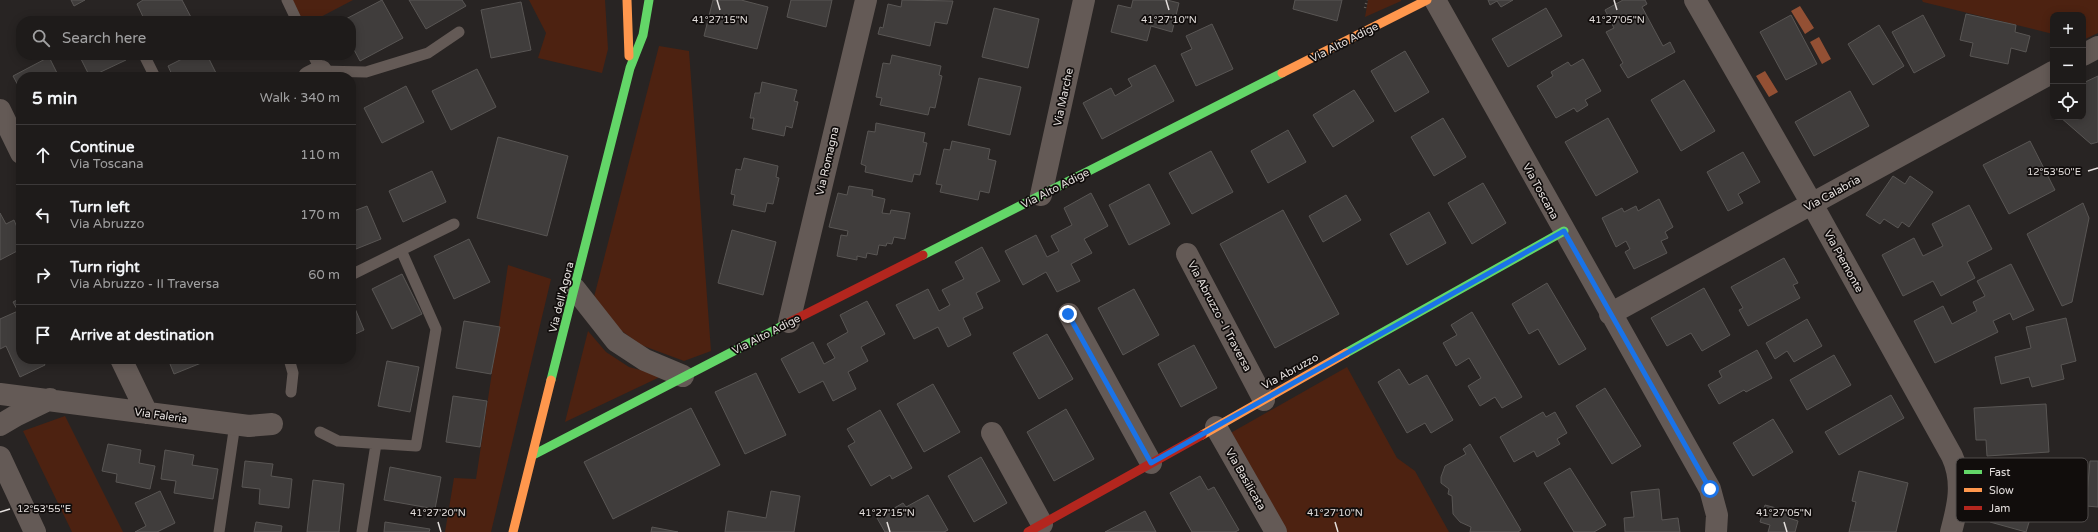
<!DOCTYPE html>
<html lang="en">
<head>
<meta charset="utf-8">
<style>
  body { margin:0; font-family:"Varela Round",sans-serif; background:#262423; color:#f1f3f6 }
  .controls { position:absolute; right:12px; top:12px; display:grid; overflow:hidden; border-radius:8px; box-shadow:0 2px 10px #0003 }
  .controls button { width:36px; height:36px; display:grid; place-items:center; padding:0; border:0; border-bottom:1px solid #3c3939; background:#1e1b1a; color:#f1f3f6; font:20px sans-serif }
  .stop { position:absolute; width:12px; height:12px; margin:-9px; border:3px solid #1a73e8; border-radius:50%; background:#fff }
  .stop.end { background:#1a73e8; border-color:#fff; box-shadow:0 1px 4px #0008 }
  .list { margin:0; padding:0; list-style:none }
  h2 { display:flex; justify-content:space-between; align-items:center; height:52px; margin:0; padding:0 16px; font-size:17px }
  h2 small { font-size:13px; font-weight:400; color:#a1a1a2 }
  .list li { display:grid; grid-template-columns:26px 1fr auto; gap:12px; align-items:center; box-sizing:border-box; height:60px; padding:0 16px; border-top:1px solid #3c3939 }
  .list b { display:block; font-size:15px; white-space:nowrap }
  .list p { margin:0; font-size:13px; white-space:nowrap; color:#a1a1a2 }
  .list em { font-size:13px; font-style:normal; color:#a1a1a2 }
  .icon { flex:none; width:22px; height:22px; fill:none; stroke:currentColor; stroke-width:2; stroke-linecap:round; stroke-linejoin:round }
  .map { position:relative; flex:none; width:2098px; height:532px; overflow:hidden }
  .search { position:absolute; background:#1e1b1a; box-shadow:0 2px 10px #0003; left:16px; top:16px; width:340px; height:44px; display:flex; align-items:center; gap:10px; box-sizing:border-box; padding:0 14px; border-radius:16px; color:#a1a1a2; font-size:15px }
  .panel { position:absolute; background:#1e1b1a; box-shadow:0 2px 10px #0003; left:16px; top:72px; width:340px; height:292px; border-radius:16px }
  .map>svg:first-child { display:block }
  .green { fill:#4d2211 }
  .water { fill:#935034 }
  .building { fill:#403d3c; stroke:#595654 }
  .lines { fill:none; stroke-linecap:round; stroke-linejoin:round }
  .path { stroke:#665f5b; stroke-width:2.5; stroke-dasharray:1 3; stroke-linecap:butt }
  .lane { stroke:#645a56; stroke-width:11 }
  .street { stroke:#645a56; stroke-width:22 }
  .fast { stroke:#63d668; stroke-width:9 }
  .slow { stroke:#ff974d; stroke-width:9 }
  .jam { stroke:#b3261e; stroke-width:9 }
  .route { stroke:#1a73e8; stroke-width:5 }
  .ticks { fill:none; stroke:#e4dfdd; stroke-width:1.5 }
  .labels { text-anchor:middle; stroke-width:3.5; stroke-linejoin:round; paint-order:stroke }
  .street-label { font-size:11px; fill:#e4dfdd; stroke:#110d0c }
  .key { fill:#110d0c; stroke:#504c4b; stroke-width:1 }
  .key-label { font-size:11px; fill:#e4dfdd }
  .ticks-label { font-size:10px; text-anchor:middle; fill:#e4dfdd; stroke:#110d0c; stroke-width:3.5; stroke-linejoin:round; paint-order:stroke }
</style>
</head>
<body>
<div class="map">
<svg width="2098" height="532" viewBox="0 0 2098 532">
  <rect width="100%" height="100%" fill="#282423"/>
  <!-- green -->
  <path class="green" d="M292,0H353L313,21H303Z
    M529,0H605L608,49L602,73L538,58L546,33Z
    M1368,0H1401V1L1365,17Z
    M1922,0H2098V33L2083,40V15H2053V34L1923,2Z
    M659,46L689,51L711,351L684,361L641,345L619,329L594,297Z
    M508,265L551,279L491,532H445L454,478L476,479Z
    M588,331L606,352L629,367L662,376L565,422Z
    M1347,367L1397,458L1415,471L1449,532H1283L1227,435Z
    M65,416L123,532H72L23,431Z"/>
  <!-- water -->
  <path class="water" d="M1800,6L1814,28L1805,34L1791,11Z
    M1819,37L1831,59L1822,64L1810,42Z
    M1765,71L1778,92L1769,97L1756,76Z"/>
  <!-- building -->
  <path class="building" d="M71,0H85L74,6Z
    M143,0H182L193,21H145L137,4Z
    M382,0L403,38L360,61L351,44V21H342Z
    M409,0H462L466,6L426,29Z
    M713,0H741L768,7L757,49L704,36Z
    M791,0H832L826,27L787,17Z
    M902,0L953,1L947,24L935,22L930,46L878,34L880,27L883,28L888,4L901,7Z
    M1133,0H1167L1179,3L1172,32L1151,26L1147,41L1111,32L1118,5L1131,8Z
    M1295,0H1342L1337,21L1293,9Z
    M1488,0H1513L1501,7L1497,1L1490,5Z
    M1623,0H1645L1647,4L1642,7L1663,46L1670,42L1675,52L1628,78L1620,65L1623,63L1606,32L1614,28L1605,10Z
    M521,2L531,50L491,58L481,10Z
    M994,8L1039,19L1028,68L982,57Z
    M1546,8L1562,36L1508,67L1492,39Z
    M1966,14L2016,25L2015,32L2030,36L2026,52L2011,48L2008,64L1970,56L1973,43L1960,40Z
    M1791,15L1817,64L1786,80L1760,32Z
    M1923,15L1945,56L1914,73L1892,32Z
    M1212,24L1233,69L1196,86L1181,54L1192,49L1186,36Z
    M1879,25L1904,66L1873,85L1848,44Z
    M1405,51L1429,92L1395,112L1371,71Z
    M79,55H124L126,60L90,77Z
    M190,55H207L218,77H173L168,66Z
    M892,55L941,66L939,75L942,76L935,108L930,107L928,115L880,105L882,98L876,97L883,63L890,64Z
    M49,57L59,77H21V91L13,76Z
    M1583,59L1601,91L1585,100L1588,105L1577,112L1574,108L1556,118L1537,86L1553,76L1551,72L1568,62L1571,66Z
    M1155,65L1174,101L1102,139L1083,103L1111,88L1115,96L1132,86L1128,79Z
    M477,69L496,107L451,130L432,91Z
    M2098,76V142L2091,144L2060,117H2083V83Z
    M979,78L1021,87L1010,135L968,125Z
    M1684,80L1715,131L1681,151L1651,100Z
    M762,82L797,90L794,101L798,102L792,128L786,126L784,136L752,129L754,118H750L755,93H760Z
    M406,86L424,122L382,143L364,108Z
    M1354,90L1374,121L1333,147L1313,115Z
    M1850,91L1869,126L1814,156L1795,122Z
    M1443,118L1466,157L1434,176L1411,137Z
    M1608,118L1638,172L1596,196L1565,142Z
    M876,123L925,133L923,142L927,143L920,175L914,174L912,182L865,172L866,166L861,164L868,131L875,132Z
    M1288,130L1306,162L1268,183L1251,151Z
    M498,137L568,156L547,236L477,218Z
    M952,141L990,149L988,159L996,161L989,193L980,191L978,200L940,192L942,185L936,184L944,149L950,150Z
    M2030,141L2055,190L2009,214L1983,165Z
    M1211,151L1233,192L1192,214L1169,173Z
    M1743,152L1760,182L1738,194L1743,203L1728,211L1707,172Z
    M744,158L778,166L776,177L779,178L773,204L767,203L765,212L733,205L735,195L731,194L736,169L741,170Z
    M432,171L446,202L403,222L389,191Z
    M1893,176L1905,184L1910,176L1933,192L1909,227L1902,222L1898,228L1884,219L1880,224L1866,215Z
    M1483,183L1506,223L1472,244L1448,203Z
    M1149,184L1170,224L1129,245L1109,205Z
    M849,186L873,190L872,196L885,199L882,213L890,214L891,210L910,213L905,239L894,237L892,244L887,243L886,246L879,245L877,255L867,253L866,258L857,256V260L837,256L841,235L847,236L848,231L829,227L838,193L847,195Z
    M1091,193L1108,226L1084,239L1092,253L1071,264L1080,281L1057,292L1046,272L1023,285L1005,251L1036,235L1047,257L1059,251L1051,236L1072,225L1064,208Z
    M1346,195L1361,220L1323,242L1309,216Z
    M1659,199L1673,227L1665,232L1668,238L1661,241L1667,253L1634,269L1625,252L1630,249L1626,241L1616,247L1602,218L1622,208L1624,212L1636,206L1638,211Z
    M2083,203L2089,218L2072,302L2062,306L2027,234Z
    M1969,205L1992,249L1967,262L1975,278L1941,296L1933,281L1903,296L1882,255L1914,238L1923,256L1943,246L1932,224Z
    M367,206L381,239L351,251V212Z
    M1283,210L1339,314L1275,348L1220,244Z
    M1429,212L1446,243L1407,265L1390,234Z
    M0,213L6,224L14,220L21,237V249L0,260Z
    M732,230L776,242L763,295L718,283Z
    M469,239L490,282L454,299L434,256Z
    M982,247L1000,281L976,293L983,308L963,318L971,335L948,347L938,327L914,339L896,305L928,289L939,311L950,305L942,290L964,279L955,262Z
    M1784,258L1798,283L1793,285L1800,298L1748,326L1739,310L1743,308L1731,287Z
    M2011,264L2034,310L2013,320L2010,313L1993,321L1998,332L1935,363L1914,321L1943,306L1952,324L1977,311L1973,302L1985,296L1977,281Z
    M402,274L422,314L392,329L372,289Z
    M1547,283L1586,349L1559,365L1538,329L1529,334L1512,304Z
    M1704,288L1730,335L1702,351L1691,333L1667,346L1651,318Z
    M1134,289L1159,335L1123,355L1098,308Z
    M21,298V359H42L45,365L20,377L6,346L0,349V319L18,311L13,302Z
    M351,299L364,330L351,336Z
    M867,301L885,334L861,347L868,361L848,372L856,389L833,401L823,381L799,393L781,359L813,342L824,364L835,358L827,344L848,332L840,315Z
    M1472,312L1522,397L1502,408L1495,397L1480,406L1468,386L1481,378L1469,358L1456,366L1443,343L1457,335L1451,325Z
    M2066,318L2076,361L2061,365L2064,379L2032,387L2029,377L2001,384L1995,357L2031,348L2026,327Z
    M1807,319L1822,346L1794,362L1787,351L1775,359L1766,343Z
    M464,321L500,327L491,374L456,368Z
    M1047,334L1073,379L1039,399L1013,353Z
    M1194,345L1217,388L1181,407L1158,364Z
    M1757,350L1772,378L1746,392L1744,390L1719,404L1708,385L1722,377L1719,371Z
    M1834,355L1851,385L1807,410L1790,380Z
    M168,359H211L174,374Z
    M387,361L419,367L410,412L378,406Z
    M1399,369L1409,385L1427,375L1453,420L1431,433L1425,423L1407,433L1378,382Z
    M756,373L786,435L745,454L715,392Z
    M933,384L960,432L924,452L897,404Z
    M1605,388L1641,446L1612,464L1576,406Z
    M1891,395L1904,418L1839,455L1825,432Z
    M453,396L487,401L480,447L446,442Z
    M2046,404L2049,452L1987,456L1986,440H1976L1974,408Z
    M691,408L720,465L613,519L584,462Z
    M1066,409L1094,459L1054,481L1027,432Z
    M880,410L912,468L892,479L890,475L871,486L848,446L855,442L847,429Z
    M1543,412L1546,417L1555,412L1567,433L1557,439L1560,444L1537,457L1534,451L1514,462L1500,437Z
    M1773,419L1793,452L1753,476L1733,443Z
    M108,444L141,450L139,463L155,466L150,489L116,482L117,474L102,471Z
    M1470,444L1521,530L1518,532H1470L1471,527L1460,522L1453,514L1452,496L1448,494L1449,489L1441,483V477L1445,466L1466,454L1463,449Z
    M165,450L194,455L192,465L218,469L213,499L174,493L176,481L161,479Z
    M981,457L1007,503L974,522L948,476Z
    M245,461L273,464L271,476L292,479L289,508L259,504L260,489L242,487Z
    M2090,461H2098V507L2086,506Z
    M390,467L441,477L435,509L384,500Z
    M1570,468L1606,525L1594,532H1574L1544,483Z
    M1859,471L1908,483L1896,532H1849L1856,502L1852,501Z
    M1200,476L1208,490L1214,487L1239,530L1235,532H1192L1170,493Z
    M2002,479L2039,490L2026,532L1990,522Z
    M313,480L344,484L339,532H307Z
    M1659,489L1662,520L1678,518L1680,532H1625L1624,518L1634,517L1631,492Z
    M160,491L175,523L157,532H135L146,526L135,503Z
    M771,491L800,496L794,532H725L728,511L766,518Z
    M928,495L948,530L944,532H885L877,518L903,503L906,507Z
    M1765,505L1791,512L1789,518L1798,521L1795,532H1768L1770,525L1760,522Z
    M1145,511L1156,532H1105Z
    M256,522L282,526L281,532H254Z
    M385,522L430,529L429,532H384Z
    M652,527L678,532H651Z"/>
  <g class="lines">
    <!-- path -->
    <path class="path" d="M1365,8L1367,0"/>
    <!-- lane -->
    <path class="lane" d="M287,0L297,21
      M144,55L155,77
      M313,55L321,71L366,72L428,53L459,32
      M351,275L454,224
      M289,359L293,373L291,392
      M320,432L338,441L416,446L436,329L401,250
      M219,532L235,424
      M362,532L376,444"/>
    <!-- street -->
    <path class="street" d="M1435,0L1710,489L1717,515L1716,532
      M1695,0L1812,204L1952,456C1964,482 1958,506 1951,532
      M2083,55L2098,47
      M309,77L321,71
      M0,110L21,153
      M1041,195L1084,0
      M1187,254L1264,400
      M575,289L616,341L645,360L683,376
      M1069,314L1151,463
      M1610,314L2053,72
      M789,322L866,0
      M121,359L147,413
      M0,394L249,426L272,424
      M0,425L17,415L50,399
      M1216,427L1276,532
      M992,433L1042,524
      M0,457L35,532"/>
    <!-- fast -->
    <path class="fast" d="M923,255L1282,73
      M1346,353L1564,231
      M551,380L630,68L643,35L649,0
      M533,455L788,323"/>
    <!-- slow -->
    <path class="slow" d="M627,0L629,56
      M1282,73L1427,0
      M1202,435L1346,353
      M513,532L551,380"/>
    <!-- jam -->
    <path class="jam" d="M788,323L923,255
      M1028,532L1202,435"/>
  </g>
  <g class="lines">
    <!-- route -->
    <path class="route" d="M1068,314L1151,463L1564,231L1710,489"/>
  </g>
  <!-- ticks -->
  <path class="ticks" d="M717,0L720,10M1166,0L1169,10M1614,0L1617,10M2088,171L2098,168M0,512L10,509M438,522L441,532M887,522L890,532M1335,522L1338,532M1784,522L1787,532"/>
  <g class="labels">
    <!-- street labels -->
    <g class="street-label">
      <text transform="translate(1344 42) rotate(-27)" y="4">Via Alto Adige</text>
      <text transform="translate(1063 97) rotate(-78)" y="4">Via Marche</text>
      <text transform="translate(827 161) rotate(-77)" y="4">Via Romagna</text>
      <text transform="translate(1055 188) rotate(-27)" y="4">Via Alto Adige</text>
      <text transform="translate(1541 191) rotate(61)" y="4">Via Toscana</text>
      <text transform="translate(1832 193) rotate(-29)" y="4">Via Calabria</text>
      <text transform="translate(1844 261) rotate(61)" y="4">Via Piemonte</text>
      <text transform="translate(561 297) rotate(-76)" y="4">Via dell'Agora</text>
      <text transform="translate(1220 316) rotate(62)" y="4">Via Abruzzo - I Traversa</text>
      <text transform="translate(766 334) rotate(-27)" y="4">Via Alto Adige</text>
      <text transform="translate(1290 371) rotate(-29)" y="4">Via Abruzzo</text>
      <text transform="translate(161 415) rotate(8)" y="4">Via Faleria</text>
      <text transform="translate(1246 479) rotate(60)" y="4">Via Basilicata</text>
    </g>
  </g>
  <!-- legend -->
  <rect x="1956" y="458" width="132" height="64" rx="6" class="key"/>
  <rect x="1964" y="470" width="18" height="4" fill="#63d668"/>
  <rect x="1964" y="488" width="18" height="4" fill="#ff974d"/>
  <rect x="1964" y="506" width="18" height="4" fill="#b3261e"/>
  <g class="key-label">
    <text x="1989" y="476">Fast</text>
    <text x="1989" y="494">Slow</text>
    <text x="1989" y="512">Jam</text>
  </g>
  <g class="ticks-label">
    <text x="720" y="23">41°27'15"N</text>
    <text x="1169" y="23">41°27'10"N</text>
    <text x="1617" y="23">41°27'05"N</text>
    <text x="2054" y="175">12°53'50"E</text>
    <text x="44" y="512">12°53'55"E</text>
    <text x="438" y="516">41°27'20"N</text>
    <text x="887" y="516">41°27'15"N</text>
    <text x="1335" y="516">41°27'10"N</text>
    <text x="1784" y="516">41°27'05"N</text>
  </g>
</svg>
<div class="controls">
<button>+</button>
<button>−</button>
<button><svg class="icon" aria-label="locate" viewBox="0 0 24 24"><circle cx="12" cy="12" r="6"/><path d="M12 2v4M12 18v4M2 12h4M18 12h4"/></svg></button>
</div>
<div class="stop" style="left:1710px;top:489px"></div>
<div class="stop end" style="left:1068px;top:314px"></div>
<div class="search"><svg class="icon" aria-label="search" viewBox="0 0 24 24"><circle cx="10" cy="10" r="6"/><path d="M15 15l6 6"/></svg>Search here</div>
<section class="panel">
<h2>5 min<small>Walk · 340 m</small></h2>
<ul class="list">
<li><svg class="icon" aria-label="ahead" viewBox="0 0 24 24"><path d="M12 20V5M6 11l6-6 6 6"/></svg><div><b>Continue</b><p>Via Toscana</p></div><em>110 m</em></li>
<li><svg class="icon" aria-label="left" viewBox="0 0 24 24"><path d="M17 20v-9H6M10 6l-5 5 5 5"/></svg><div><b>Turn left</b><p>Via Abruzzo</p></div><em>170 m</em></li>
<li><svg class="icon" aria-label="right" viewBox="0 0 24 24"><path d="M7 20v-9h11M14 6l5 5-5 5"/></svg><div><b>Turn right</b><p>Via Abruzzo - II Traversa</p></div><em>60 m</em></li>
<li><svg class="icon" aria-label="arrive" viewBox="0 0 24 24"><path d="M6 21V4h12l-3 4 3 4H6"/></svg><div><b>Arrive at destination</b></div></li>
</ul>
</section>
</div>
</body>
</html>
